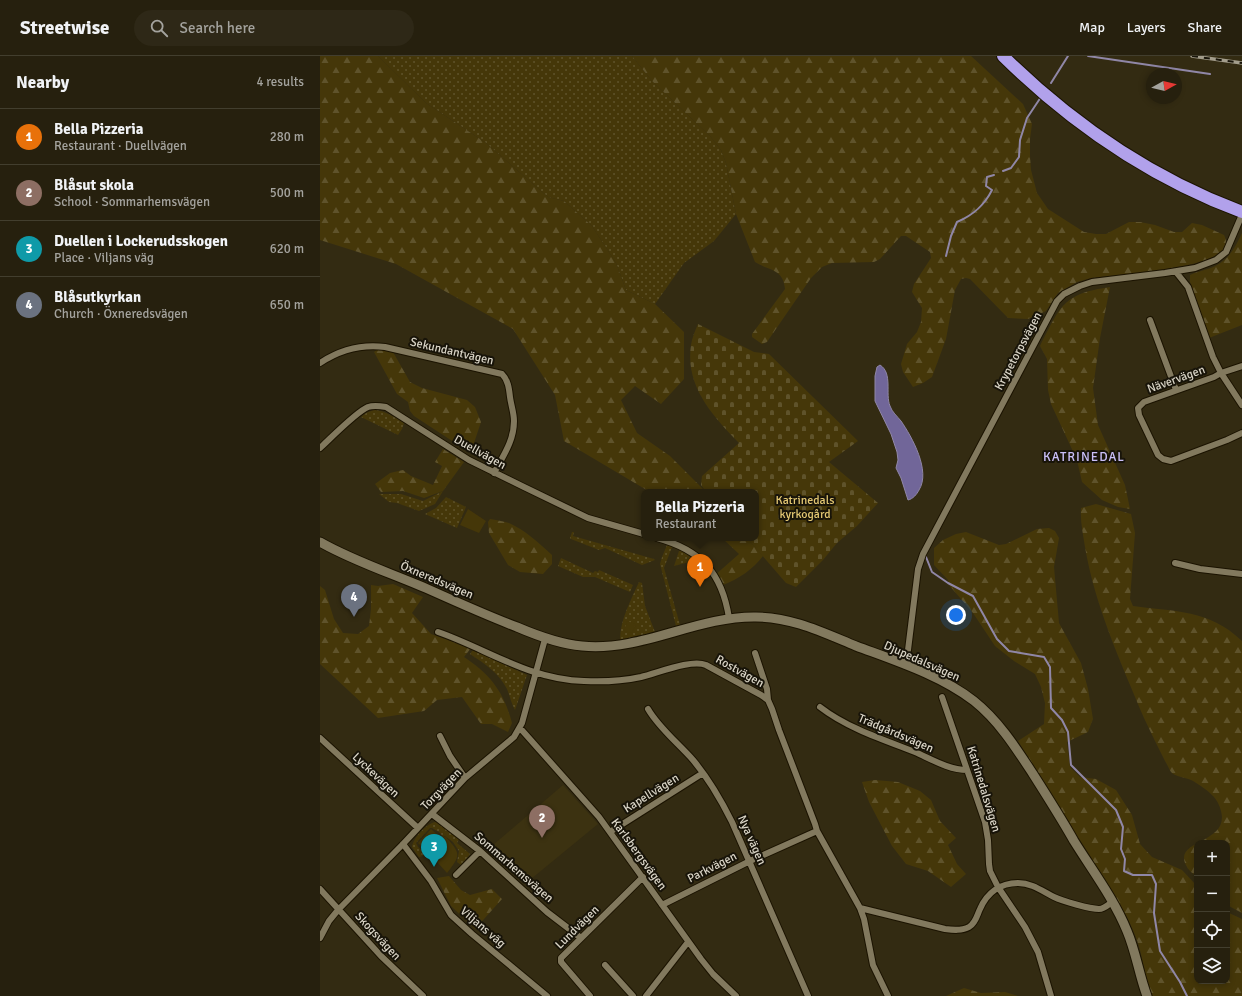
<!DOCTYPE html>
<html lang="en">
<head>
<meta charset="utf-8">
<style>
  body { margin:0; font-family:Signika,sans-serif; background:#2e2817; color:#f1f3f6 }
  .controls { position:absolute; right:12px; bottom:12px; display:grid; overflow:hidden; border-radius:8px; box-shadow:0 2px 6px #0003 }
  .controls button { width:36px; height:36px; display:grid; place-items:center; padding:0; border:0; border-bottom:1px solid #423e2e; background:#26200e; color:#f1f3f6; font:20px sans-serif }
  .compass { position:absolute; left:826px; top:12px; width:36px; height:36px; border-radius:50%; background:#26200e; box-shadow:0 2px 6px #0003; rotate:82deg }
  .you { position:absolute; left:636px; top:559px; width:14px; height:14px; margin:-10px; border:3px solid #fff; border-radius:50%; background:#1a73e8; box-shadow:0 0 0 6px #1a73e833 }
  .badge { display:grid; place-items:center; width:26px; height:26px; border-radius:50%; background:#baaaf6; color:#fff; font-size:13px; font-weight:700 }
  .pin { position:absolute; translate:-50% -33px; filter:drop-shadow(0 1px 2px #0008) }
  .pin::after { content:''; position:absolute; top:21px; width:14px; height:12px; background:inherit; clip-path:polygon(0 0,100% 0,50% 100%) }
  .popup { position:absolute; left:321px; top:433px; width:118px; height:52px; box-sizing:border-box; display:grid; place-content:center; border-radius:8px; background:#26200e; filter:drop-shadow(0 1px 3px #0005); font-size:13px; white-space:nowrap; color:#a4a39e }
  .popup b { font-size:15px; color:#f1f3f6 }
  .popup::after { content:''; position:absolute; left:50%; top:100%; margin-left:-8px; border:8px solid transparent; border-top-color:#26200e }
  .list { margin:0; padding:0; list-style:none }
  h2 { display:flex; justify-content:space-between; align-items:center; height:52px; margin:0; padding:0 16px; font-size:17px }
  h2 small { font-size:13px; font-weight:400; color:#a4a39e }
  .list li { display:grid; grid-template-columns:26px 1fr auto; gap:12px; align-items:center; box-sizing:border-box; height:56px; padding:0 16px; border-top:1px solid #423e2e }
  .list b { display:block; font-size:15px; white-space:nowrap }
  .list p { margin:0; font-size:13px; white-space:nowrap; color:#a4a39e }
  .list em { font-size:13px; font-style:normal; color:#a4a39e }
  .icon { flex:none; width:22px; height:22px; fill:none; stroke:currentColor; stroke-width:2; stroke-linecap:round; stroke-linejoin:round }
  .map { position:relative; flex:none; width:922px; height:940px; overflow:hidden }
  header { display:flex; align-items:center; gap:24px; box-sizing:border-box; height:56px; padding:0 20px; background:#26200e; border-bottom:1px solid #423e2e }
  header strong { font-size:19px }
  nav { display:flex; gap:22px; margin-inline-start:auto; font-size:14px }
  .search { width:280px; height:36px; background:#2e2817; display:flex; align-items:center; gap:10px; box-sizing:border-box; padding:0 14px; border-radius:22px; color:#a4a39e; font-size:15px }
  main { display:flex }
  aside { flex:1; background:#26200e }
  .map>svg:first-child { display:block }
  .built { fill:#3c3211 }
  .grass { fill:url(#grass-dots) }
  .forest { fill:url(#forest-firs) }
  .cemetery { fill:url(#cemetery-stones) }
  .park { fill:#453709 }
  .water { fill:#716699; stroke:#9087a7 }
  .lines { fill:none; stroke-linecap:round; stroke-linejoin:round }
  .stream { stroke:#9087a7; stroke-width:2 }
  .street-casing { stroke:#1b1300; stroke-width:8 }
  .secondary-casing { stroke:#1b1300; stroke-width:11 }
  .highway-casing { stroke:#1b1300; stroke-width:14 }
  .street { stroke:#82795e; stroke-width:6 }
  .secondary { stroke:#82795e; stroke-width:9 }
  .highway { stroke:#b1a1eb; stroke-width:12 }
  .rail-casing { stroke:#a39d8c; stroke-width:3.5 }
  .rail { stroke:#181409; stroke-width:2; stroke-dasharray:6; stroke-linecap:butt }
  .labels { text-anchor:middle; stroke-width:4; stroke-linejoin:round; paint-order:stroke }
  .street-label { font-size:12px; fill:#dad5c7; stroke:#181409 }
  .park-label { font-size:12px; fill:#e4c873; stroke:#181409 }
  .neighbourhood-label { font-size:13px; letter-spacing:1px; fill:#cabff8; stroke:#181409 }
</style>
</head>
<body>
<header>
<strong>Streetwise</strong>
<div class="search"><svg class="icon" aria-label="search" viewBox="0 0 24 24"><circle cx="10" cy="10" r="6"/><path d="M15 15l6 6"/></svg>Search here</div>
<nav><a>Map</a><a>Layers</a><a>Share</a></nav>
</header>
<main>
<aside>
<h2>Nearby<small>4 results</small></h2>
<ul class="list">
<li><span class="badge" style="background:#e8710a">1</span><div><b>Bella Pizzeria</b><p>Restaurant · Duellvägen</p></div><em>280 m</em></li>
<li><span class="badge" style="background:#8d6e63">2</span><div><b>Blåsut skola</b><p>School · Sommarhemsvägen</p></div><em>500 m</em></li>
<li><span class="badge" style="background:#0f9aa8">3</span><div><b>Duellen i Lockerudsskogen</b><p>Place · Viljans väg</p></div><em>620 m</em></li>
<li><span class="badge" style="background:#6b7280">4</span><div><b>Blåsutkyrkan</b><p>Church · Öxneredsvägen</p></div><em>650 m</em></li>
</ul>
</aside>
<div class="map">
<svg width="922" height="940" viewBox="0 0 922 940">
  <defs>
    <pattern id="grass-dots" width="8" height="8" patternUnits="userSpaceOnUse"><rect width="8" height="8" fill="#453709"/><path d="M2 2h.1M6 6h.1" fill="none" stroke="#5f532b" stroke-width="1.8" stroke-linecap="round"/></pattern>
    <pattern id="forest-firs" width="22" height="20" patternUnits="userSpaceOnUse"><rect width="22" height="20" fill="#453709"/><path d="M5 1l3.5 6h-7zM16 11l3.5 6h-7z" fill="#5f532b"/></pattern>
    <pattern id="cemetery-stones" width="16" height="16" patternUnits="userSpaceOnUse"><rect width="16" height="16" fill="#453709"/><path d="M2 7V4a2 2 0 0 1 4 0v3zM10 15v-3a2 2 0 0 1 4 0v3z" fill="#5f532b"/></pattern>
  </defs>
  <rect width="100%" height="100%" fill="#332b12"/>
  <!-- built -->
  <path class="built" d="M243,729L278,768L205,828L166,795Z"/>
  <!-- grass -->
  <path class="grass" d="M58,0H312L332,25L390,80L401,94L406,107L416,158L394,185L364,207L335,248L306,234L296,207L272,170L244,145L228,141L166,87L106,47Z
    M54,354C66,355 74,361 84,367L82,373L78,379L41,361L46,357Z
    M123,435L115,448L99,455L77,447L69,446L59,438H81L103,445Z
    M126,441L146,451L137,472L105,458L116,452Z
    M252,476H254L253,480L334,503L335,504L322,509L285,492L279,494L251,483L250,482Z
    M347,489L352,491L344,512L360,569L356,570L340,508L342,501Z
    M359,495H362L373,503V505L354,510Z
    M241,502L273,517L275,515L278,516L279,514L313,529L310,536L275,521H263L238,510Z
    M319,526L322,527L325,550L335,576L300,584C300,564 311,544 319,526Z
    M153,594L207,619L195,654C191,647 190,640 187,633C178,616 165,608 150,598Z
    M116,766L139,783L137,787L150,798L141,809L137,806L139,795L133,786L125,780L123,781L119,776L112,772H110L96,787L98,791L104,796L103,800L99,801L92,791C93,783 106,767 116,766Z"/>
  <!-- forest -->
  <path class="forest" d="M0,0H58L106,47L166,87L228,141L244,145L272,170L296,207L306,234L335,248L364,276V323L341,348L315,330L301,344L317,377L350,400L386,436H330L244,385L235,339L193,273L76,208L0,184Z
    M312,0H651L703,48L712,68L710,83V100L711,114L717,137L728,153L764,176L776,178H786L809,166H820L835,169L854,176H862L872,167L882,169L904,179C907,185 907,190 902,195C885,213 797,219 771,222L757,226L738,237L726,255L708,263L688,262L650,223L646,222L641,223L635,234L626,283L612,321L603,327L593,331L583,316L581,308L587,288L597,276L601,266L602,252L592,236L594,228L611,202L610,196L586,180H581L560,203L554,206L512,207L502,211L491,222L447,286L442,288L432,281V278L465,233C463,212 449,215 435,206L416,158L406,107L401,94L390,80L332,25Z
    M922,177V269L889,282L870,226V219C876,216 882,215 888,213C907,207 914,194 922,177Z
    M790,231L780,282L773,332L778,369L805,429L810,453L798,451L782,444L762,426L757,404L731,348L728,334L727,303L720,290C741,250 742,238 790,231Z
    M58,293L73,296L90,326L102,332L147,344L155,351L161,366L152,393L146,394L94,360L90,355L88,346L77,338L54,296Z
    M123,393L144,406L123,435L104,442L83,435L61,436L55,428L70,417L83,414L91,420L113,429L122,410L115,406Z
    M776,448L811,458L815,477L810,543L813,550C855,556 889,553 922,585V857L907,849V787H877V821C874,818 869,815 867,811C849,781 919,790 898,747C895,739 879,728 871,724C864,721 856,721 851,716C849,713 847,708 845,705C838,691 831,677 824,662C801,607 775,550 765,491C763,478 760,465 761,452Z
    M170,463C176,464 183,465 189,467C205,474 219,487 232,499V508L223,518L200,516L188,509L169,477L168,466Z
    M729,472L735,475L739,482L734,511L739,567L761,607L768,633L773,663L768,676L747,686L750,711L760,721L776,723L796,734L812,759L820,788L832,801L862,814L877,830V925H907V856L922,863V940H832C826,925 824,909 820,894C817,882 812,872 807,861L698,685L724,668L725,647L721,631L715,618L694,605L675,590L653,557L629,529L628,524L614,509V492L623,484L636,478L646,476L679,489L686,488L717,473Z
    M402,482H427L443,500C433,513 419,523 403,529L394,520L419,498Z
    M73,528L103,541L92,557L111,578L151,592L144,601C170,618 184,636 192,667L188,676L172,668H161L142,641L117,644L104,655L58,662L0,608V530L5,534L14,563L23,577L38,578L49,570L51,553V529L58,530Z
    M555,724L578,726L600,735L611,744L620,765L636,782L628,789L637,808L646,818L631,831L608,815L586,808L572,790L549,746L542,726Z
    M129,820L141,834L150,839L172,833L182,843L155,873L131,850L117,822Z
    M644,932L661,937L685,936L698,940H626Z"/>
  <!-- cemetery -->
  <path class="cemetery" d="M378,268L434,296L449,298L538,385L509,406L558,447L537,470L517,487L503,504L476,531L466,527L427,482H436V436H386L381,429L382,420L419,387C392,359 365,330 371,289C372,282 375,275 378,268Z"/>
  <!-- park -->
  <path class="park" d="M148,453L166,465L159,477L140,469Z
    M307,565L316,568L312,577L304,575Z
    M111,773L119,780L106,795L98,787Z
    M125,780C140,797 142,798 127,817L109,797Z"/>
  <!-- water -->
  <path class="water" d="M560,309C573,317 565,338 570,350C572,356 577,360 581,365C592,381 611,415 599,434C597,438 593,443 588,444L581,422L576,412L578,404L577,396L571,378L555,345V320L557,311Z"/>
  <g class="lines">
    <!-- stream -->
    <path class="stream" d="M768,0L890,18
      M731,27L748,0
      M683,115L691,112L699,101L700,84L707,62L721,41
      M626,200L631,180L637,166C653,159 664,150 672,134L666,130L667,121L674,119
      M606,501L612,516L628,527L653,540L677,583L689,595L724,601L730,611L731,652L742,664L748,676L751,709L796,754L803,771L801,793L805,803L804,815L813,819H832L836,828L834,857L840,895L860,926L867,940"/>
    <defs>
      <path id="street" d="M856,216L868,231L893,301L901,317L922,349
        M830,264L856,334
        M0,307C21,293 41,288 65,291L182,318C188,324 189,332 190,341C191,349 194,357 194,365C194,385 183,400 174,417
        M922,310L901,317L894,321L824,346L818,352L819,359L838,399L843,403L851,405L907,384L922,377
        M0,392C11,382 36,356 48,351C54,349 60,350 66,351L149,404L204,431L268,462L324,478
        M337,482C381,494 402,517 409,562
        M855,507L880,513L922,518
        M118,576C167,593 210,624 264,625C283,626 302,625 321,621C338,617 371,603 386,609L441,639L448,644L452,653L459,674L495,768L497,775L540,852L544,863L553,909L568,940
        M435,597L447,633L448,644
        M584,608L588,594L598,513L603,498L737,245L744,238L760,230L772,226L845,217L875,212L896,204L906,196L921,161
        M622,641L665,766L668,784L669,808L670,815L678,831L705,871L718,896L731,940
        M500,651C527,672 564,684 595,696C611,703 629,714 647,714
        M328,653C339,672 358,687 373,704C389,723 401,744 412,766L488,940
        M200,672L279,761L381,903L393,918L416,940
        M120,680L130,700L145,722
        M0,682L98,772
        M112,758L160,795L227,856L261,882
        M290,776L383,717
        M83,788L111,825L131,859L152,878L227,940
        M136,819L160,795
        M0,833L61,900L103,940
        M342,849L430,805L497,775
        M540,852L625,873C633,874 642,875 649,871C656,867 657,859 660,853C667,837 680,827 698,827C712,827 722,835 734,841C742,845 770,853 779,853C784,853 788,849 792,846
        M0,882L9,865L18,854L83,788L145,722L194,681L202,667L225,583
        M285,909L313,940
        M270,940L241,906V902L323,821
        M326,940L368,886"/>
      <path id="secondary" d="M0,486C35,506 74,518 110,534C139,547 168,560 197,571C218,580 239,588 262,590C322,596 376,560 436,561C472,561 504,577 536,590C576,605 620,619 654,645C679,665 696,692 713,718C727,740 741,762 754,785C772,814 794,843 807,875C816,896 819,919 827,940"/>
      <path id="highway" d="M683,0C752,68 831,122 922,156"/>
    </defs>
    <!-- street casing -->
    <use href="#street" class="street-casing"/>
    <!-- secondary casing -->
    <use href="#secondary" class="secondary-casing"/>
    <!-- highway casing -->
    <use href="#highway" class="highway-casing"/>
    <!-- street -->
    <use href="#street" class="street"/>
    <!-- secondary -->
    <use href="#secondary" class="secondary"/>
    <!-- highway -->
    <use href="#highway" class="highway"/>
    <defs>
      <path id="rail" d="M872,0L922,7"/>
    </defs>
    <!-- rail casing -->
    <use href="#rail" class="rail-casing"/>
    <!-- rail -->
    <use href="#rail" class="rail"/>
  </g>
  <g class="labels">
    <!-- street labels -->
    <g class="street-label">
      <text transform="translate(132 295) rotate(13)" y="4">Sekundantvägen</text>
      <text transform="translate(698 295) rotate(-62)" y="4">Krypetorpsvägen</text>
      <text transform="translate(856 323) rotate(-20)" y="4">Nävervägen</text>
      <text transform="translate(160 396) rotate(29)" y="4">Duellvägen</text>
      <text transform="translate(117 524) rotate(23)" y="4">Öxneredsvägen</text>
      <text transform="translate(602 605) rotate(24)" y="4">Djupedalsvägen</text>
      <text transform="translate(420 615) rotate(29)" y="4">Rostvägen</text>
      <text transform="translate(576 677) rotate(23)" y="4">Trädgårdsvägen</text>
      <text transform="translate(56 719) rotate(43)" y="4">Lyckevägen</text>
      <text transform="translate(121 733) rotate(-46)" y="4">Torgvägen</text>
      <text transform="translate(664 733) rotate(73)" y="4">Katrinedalsvägen</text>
      <text transform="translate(331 737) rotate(-32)" y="4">Kapellvägen</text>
      <text transform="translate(432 784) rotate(66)" y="4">Nya vägen</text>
      <text transform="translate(319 798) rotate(54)" y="4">Karlsbergsvägen</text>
      <text transform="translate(194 811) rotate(41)" y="4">Sommarhemsvägen</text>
      <text transform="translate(392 811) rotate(-27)" y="4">Parkvägen</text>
      <text transform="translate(163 871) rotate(41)" y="4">Viljans väg</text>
      <text transform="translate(257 871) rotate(-45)" y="4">Lundvägen</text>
      <text transform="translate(58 880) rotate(47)" y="4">Skogsvägen</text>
    </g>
    <!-- park labels -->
    <g class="park-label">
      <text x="485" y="448">Katrinedals<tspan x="485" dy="14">kyrkogård</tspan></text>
    </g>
    <!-- neighbourhood labels -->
    <g class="neighbourhood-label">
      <text x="764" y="405">KATRINEDAL</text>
    </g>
  </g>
</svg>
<div class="controls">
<button>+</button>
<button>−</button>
<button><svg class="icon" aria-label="locate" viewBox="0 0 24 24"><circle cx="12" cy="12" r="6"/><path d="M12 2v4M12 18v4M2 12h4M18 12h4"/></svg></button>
<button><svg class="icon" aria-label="layers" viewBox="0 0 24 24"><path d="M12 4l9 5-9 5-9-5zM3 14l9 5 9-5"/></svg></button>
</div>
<svg class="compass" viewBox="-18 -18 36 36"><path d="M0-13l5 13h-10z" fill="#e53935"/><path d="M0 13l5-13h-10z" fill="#a4a39e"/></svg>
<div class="you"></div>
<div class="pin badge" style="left:380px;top:531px;background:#e8710a">1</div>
<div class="popup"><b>Bella Pizzeria</b>Restaurant</div>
<div class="pin badge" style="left:222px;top:782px;background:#8d6e63">2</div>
<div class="pin badge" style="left:114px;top:811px;background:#0f9aa8">3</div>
<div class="pin badge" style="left:34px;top:561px;background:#6b7280">4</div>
</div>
</main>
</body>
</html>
